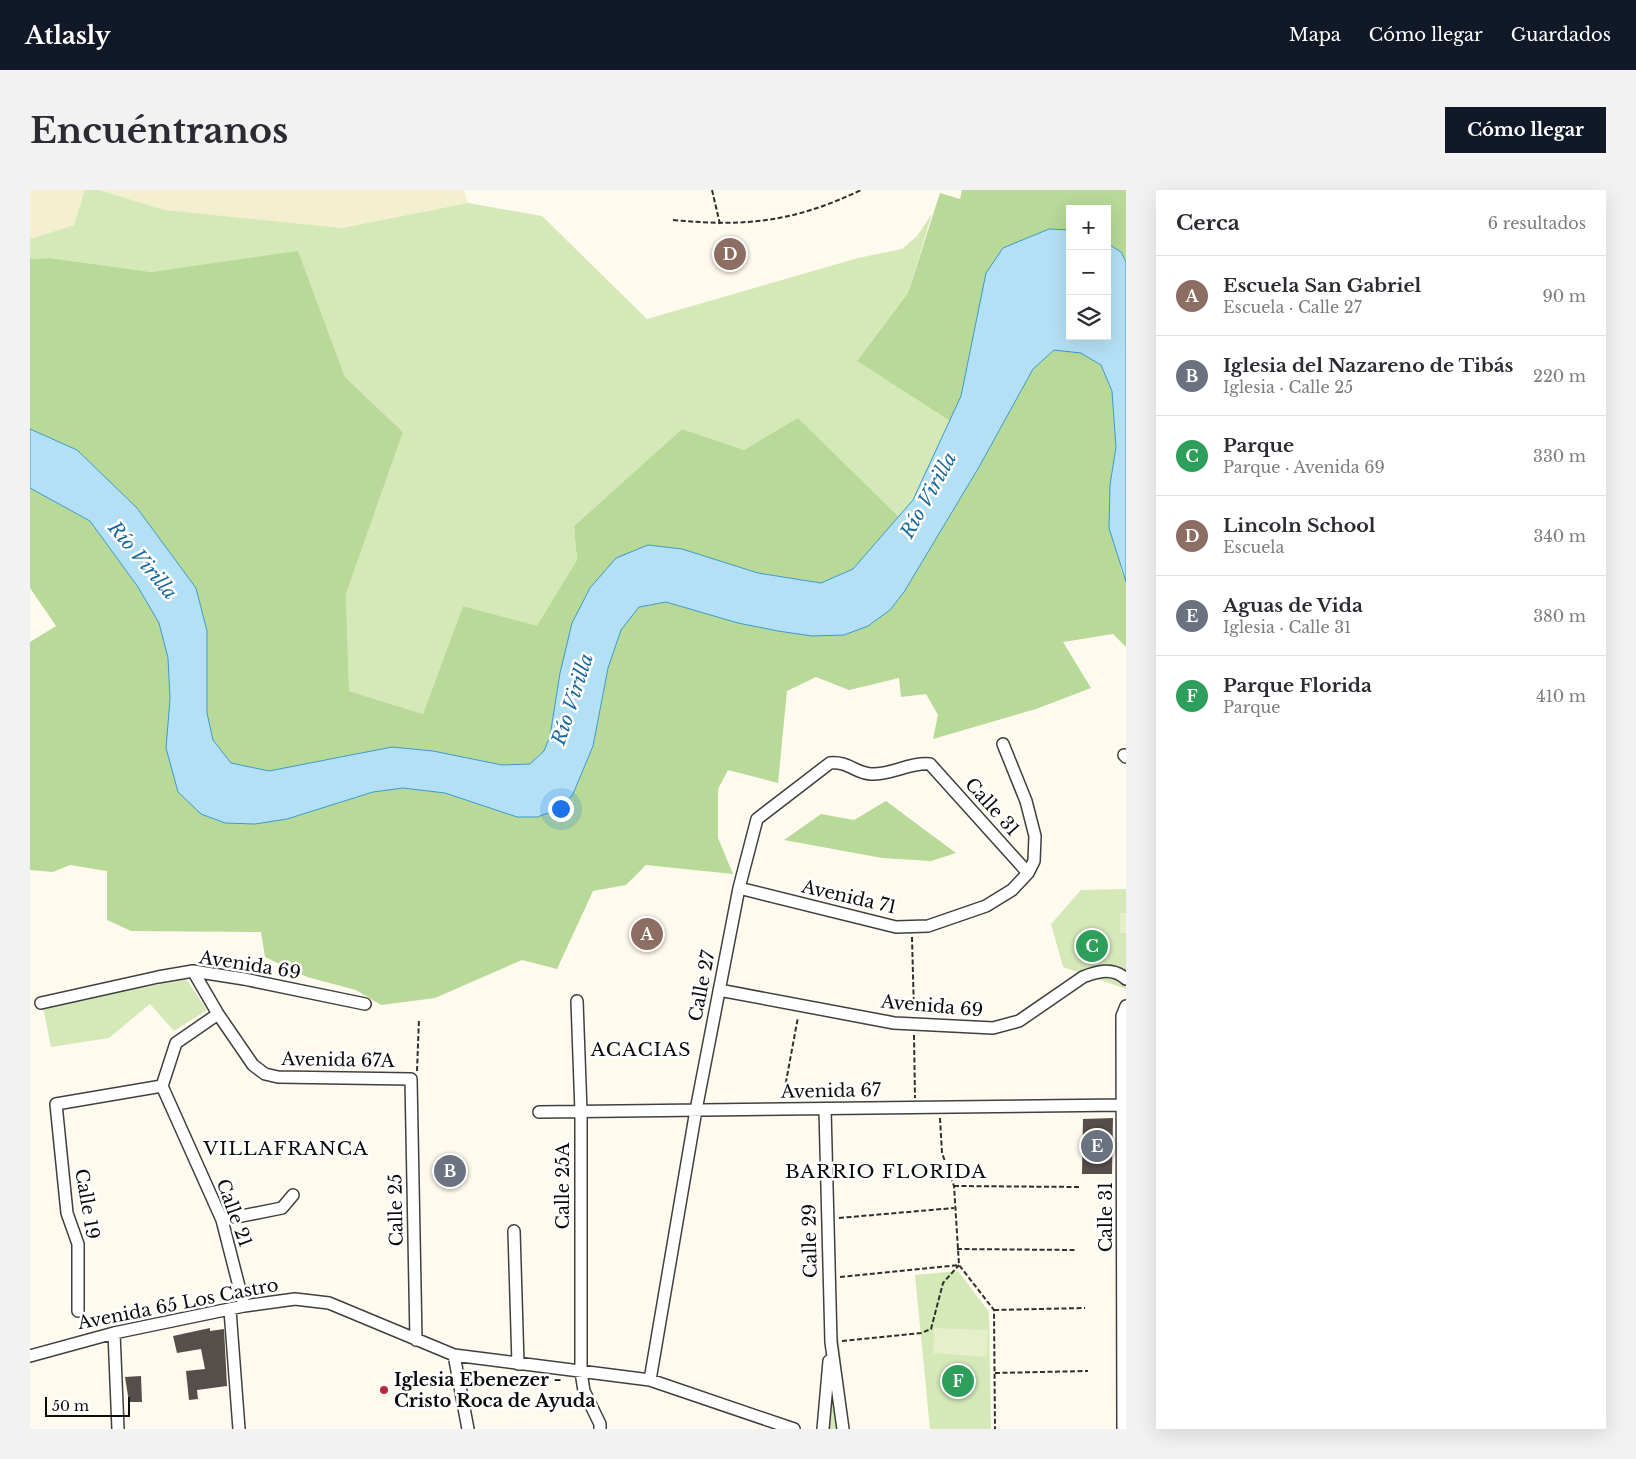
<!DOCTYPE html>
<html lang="es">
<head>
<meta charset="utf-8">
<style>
  body { margin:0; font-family:"Libre Baskerville",serif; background:#f2f2f3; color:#2b2b33 }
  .controls { position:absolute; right:15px; top:15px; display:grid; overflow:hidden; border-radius:0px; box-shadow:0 5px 20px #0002 }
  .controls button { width:45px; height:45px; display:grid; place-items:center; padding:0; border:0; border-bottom:1px solid #e1e1e2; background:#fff; color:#2b2b33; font:25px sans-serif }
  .scale { position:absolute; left:15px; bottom:12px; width:85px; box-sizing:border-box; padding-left:5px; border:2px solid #0d0d0d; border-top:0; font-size:14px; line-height:18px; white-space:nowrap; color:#0d0d0d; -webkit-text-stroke:4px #fff; paint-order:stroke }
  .you { position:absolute; left:530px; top:618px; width:18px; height:18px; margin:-12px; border:4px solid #fff; border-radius:50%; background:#1a73e8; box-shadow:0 0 0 8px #1a73e833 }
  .badge { display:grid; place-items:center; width:32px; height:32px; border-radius:50%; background:#111827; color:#fff; font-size:16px; font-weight:700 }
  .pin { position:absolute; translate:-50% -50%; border:2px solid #fff; box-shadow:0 1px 5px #0006 }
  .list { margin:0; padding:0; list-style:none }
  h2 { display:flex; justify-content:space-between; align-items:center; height:65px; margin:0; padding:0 20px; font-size:21px }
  h2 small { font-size:16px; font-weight:400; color:#7c7c81 }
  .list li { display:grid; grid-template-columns:32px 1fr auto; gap:15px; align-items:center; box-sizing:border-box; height:80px; padding:0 20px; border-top:1px solid #e1e1e2 }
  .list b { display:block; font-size:19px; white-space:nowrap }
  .list p { margin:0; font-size:16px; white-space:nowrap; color:#7c7c81 }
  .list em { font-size:16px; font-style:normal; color:#7c7c81 }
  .icon { flex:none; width:28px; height:28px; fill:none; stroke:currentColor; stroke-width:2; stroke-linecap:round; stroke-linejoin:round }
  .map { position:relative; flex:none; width:1096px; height:1239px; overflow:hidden; border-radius:0px }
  header { display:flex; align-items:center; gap:30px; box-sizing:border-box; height:70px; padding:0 25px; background:#111827; color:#fff }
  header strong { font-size:24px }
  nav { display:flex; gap:28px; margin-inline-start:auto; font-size:18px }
  .intro { display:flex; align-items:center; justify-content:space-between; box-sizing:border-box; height:120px; padding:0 30px }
  h1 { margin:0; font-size:35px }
  .button { padding:12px 22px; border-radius:0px; background:#111827; color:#fff; font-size:18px; font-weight:700 }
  main { display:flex; gap:30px; padding:0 30px }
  aside { flex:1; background:#fff; border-radius:0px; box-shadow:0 5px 20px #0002 }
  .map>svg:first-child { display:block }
  .farmland { fill:#f4efce }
  .green { fill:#d4e8b8 }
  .forest { fill:#b8d998 }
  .pitch { fill:#e5f0ca }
  .water { fill:#b4e0f5; stroke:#3c99cb }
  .building { fill:#564e4a }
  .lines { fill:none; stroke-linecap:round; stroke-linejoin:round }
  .minor-casing { stroke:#404040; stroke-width:14 }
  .path { stroke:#2f2f2f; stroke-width:2; stroke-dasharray:5 2.5; stroke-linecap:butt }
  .minor { stroke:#fff; stroke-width:11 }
  .poi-dot { fill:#bb2837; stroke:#fff; stroke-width:2 }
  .labels { text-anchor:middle; stroke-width:5; stroke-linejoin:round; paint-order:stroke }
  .street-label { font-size:18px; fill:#0d0d0d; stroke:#fff }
  .poi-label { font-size:18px; font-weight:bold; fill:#0d0d0d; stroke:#fff; text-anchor:start }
  .water-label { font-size:19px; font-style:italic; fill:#196a9d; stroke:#fff }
  .neighbourhood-label { font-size:19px; letter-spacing:1px; fill:#0d0d0d; stroke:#fff }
</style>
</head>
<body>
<header>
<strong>Atlasly</strong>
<nav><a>Mapa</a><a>Cómo llegar</a><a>Guardados</a></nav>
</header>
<div class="intro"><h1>Encuéntranos</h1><a class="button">Cómo llegar</a></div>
<main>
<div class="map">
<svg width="1096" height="1239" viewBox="0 0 1096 1239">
  <rect width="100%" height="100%" fill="#fffaee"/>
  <!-- farmland -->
  <path class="farmland" d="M0,0H55L44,35L0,49Z
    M69,0H434L438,13L312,38L135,20Z"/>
  <!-- green -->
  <path class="green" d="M55,0H69L135,20L312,38L438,13L512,26L617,129L828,68L872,59L887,46L902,24L878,103L827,171L920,231L883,310L869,327L769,229L714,260L652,239L544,336L547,370L507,437L433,416L393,524L319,501L316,404L373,242L315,187L268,62L121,82L20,68L0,69V49L44,35Z
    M1096,699V799L1033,777L1021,734L1051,700Z
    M156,789L177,820L144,841L120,814L79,848L21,857L13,817Z
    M928,1081L959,1122L961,1239H900L885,1085Z
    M808,1143L819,1239H799Z"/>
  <!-- forest -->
  <path class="forest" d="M932,0H1096V72L1091,62L1077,53V19H1040V40L1019,39L943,153L932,206L920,231L827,171L878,103L910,3L930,9Z
    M268,61L315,187L373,242L316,404L319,501L393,524L433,416L507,436L547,370L544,336L652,239L714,260L768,228L869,327L823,379L791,393L728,383L652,359L618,355L530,484L520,546L514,561L500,574L472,575L403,561L362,557L239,581L201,573L183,550L177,523V441L166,398L107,318L47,260L0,239V69L20,68L121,82Z
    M1024,160L1051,163L1071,175L1082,201L1086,257L1080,295L1091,380L1096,392V457L1083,444L1033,452L1061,498L1006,519L903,549L908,525L896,504L871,507L869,488L819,500L786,487L757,501L748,593L698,580L688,599V648L703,684L616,675L596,695L563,701L527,779L492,770L405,808L351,815L326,800L277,787L235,767L231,742L101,741L77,730V681L40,675L23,682L0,680V452L26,436L0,398V298L60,331L108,397L129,433L138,468L140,509L195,633L225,634L257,629L343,602L373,598L415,603L449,614L543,604L563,556L578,478L591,440L609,417L636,412L708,433L782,446L860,420L874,402L949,277L1003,179Z
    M856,611L926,663L901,671L852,668L754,650L791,624L824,630Z"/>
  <!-- pitch -->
  <path class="pitch" d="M1090,723H1096V743H1090Z
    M904,1138L958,1140L957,1167L903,1163Z"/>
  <!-- water -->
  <path class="water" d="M1019,39L1040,40V146H1077V53L1091,62L1096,72V392L1079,338L1080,295L1086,257L1082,201L1071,175L1051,163L1024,160L1003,179L949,277L874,402L860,420L838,436L814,445L782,446L748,441L708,433L636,412L609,417L591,440L578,478L563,556L543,604L530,619L507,627H487L415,603L373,598L343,602L257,629L225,634L195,633L171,624L148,602L136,558L140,509L138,468L129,433L108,397L60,331L0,298V239L47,260L107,318L166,398L177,441V523L183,550L201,573L239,581L362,557L403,561L472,575L500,574L514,561L520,546L530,483L542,433L560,398L586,368L618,355L652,359L728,383L791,393L823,379L883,310L931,206L956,83L973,58Z"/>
  <!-- building -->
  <path class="building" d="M1083,928L1082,984H1052L1053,929Z
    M180,1138V1141L194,1139L197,1196L167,1200L168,1209L159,1210L156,1181L175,1179L171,1159L147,1163L143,1146Z
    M111,1186L112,1212H99L95,1187Z"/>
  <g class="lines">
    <defs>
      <path id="minor" d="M1094,565L1096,567
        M709,698L866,737L898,736L956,716L982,700L998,683L1004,671L1005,646L996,611L973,554
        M163,781L188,824L223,875L235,884L248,887L381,889L386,1150
        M689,800L864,833L963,838L989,831L1053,787C1068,781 1083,777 1096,789
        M547,811L551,922V1182L554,1201L570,1234V1239
        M11,813L128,787L163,781L214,789L335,814
        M188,824L146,853L132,896L192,1030L214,1116
        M795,919L801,1152L813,1239
        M509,922L1093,915
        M192,1030L252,1018L263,1005
        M484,1041L488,1174
        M200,1120L209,1239
        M48,1121V1054L37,1023L26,914L132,896
        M84,1143L88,1239
        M424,1165L438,1239
        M0,1166L84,1143L214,1116L265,1109L299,1113L424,1165L620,1190L764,1239
        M620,1190L666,920L709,698L727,629L800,573C818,571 825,583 841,584C861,585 880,572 900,574L998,683
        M793,1239L799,1171
        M1093,1239L1092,826L1096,816"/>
    </defs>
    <!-- minor casing -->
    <use href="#minor" class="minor-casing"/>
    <!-- path -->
    <path class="path" d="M682,0L690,34
      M643,30C716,37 764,32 831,0
      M882,747L884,823
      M884,845L885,908
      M387,881L389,829
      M753,908L768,827
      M910,928L912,963L924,996L929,1075L964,1120L965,1239
      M924,996L1050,997
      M809,1028L924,1018
      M927,1059L1046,1060
      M810,1087L929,1075
      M964,1120L1055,1118
      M812,1151L891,1143L901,1139L913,1093L929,1075
      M965,1183L1058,1181"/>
    <!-- minor -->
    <use href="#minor" class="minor"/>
  </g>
  <!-- markers -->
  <circle class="poi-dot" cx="354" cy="1200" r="5"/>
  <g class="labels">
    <!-- street labels -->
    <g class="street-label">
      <text transform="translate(962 617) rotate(48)" y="6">Calle 31</text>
      <text transform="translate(819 707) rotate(13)" y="6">Avenida 71</text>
      <text transform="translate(220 775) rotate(9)" y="6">Avenida 69</text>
      <text transform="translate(672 796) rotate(-79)" y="6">Calle 27</text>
      <text transform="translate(902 816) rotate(5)" y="6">Avenida 69</text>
      <text transform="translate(308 870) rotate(1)" y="6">Avenida 67A</text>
      <text transform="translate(801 901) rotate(-1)" y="6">Avenida 67</text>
      <text transform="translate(533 996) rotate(-90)" y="6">Calle 25A</text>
      <text transform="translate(57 1014) rotate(80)" y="6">Calle 19</text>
      <text transform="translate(366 1020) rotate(-91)" y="6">Calle 25</text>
      <text transform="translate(204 1023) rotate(70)" y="6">Calle 21</text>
      <text transform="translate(1076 1027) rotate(-90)" y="6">Calle 31</text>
      <text transform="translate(780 1051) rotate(-91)" y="6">Calle 29</text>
      <text transform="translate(148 1114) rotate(-11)" y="6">Avenida 65 Los Castro</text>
    </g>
    <!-- poi labels -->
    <g class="poi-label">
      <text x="364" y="1196">Iglesia Ebenezer -<tspan x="364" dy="21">Cristo Roca de Ayuda</tspan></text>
    </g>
    <!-- water labels -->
    <g class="water-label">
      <text transform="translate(898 305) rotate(-61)" y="7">Río Virilla</text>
      <text transform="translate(113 370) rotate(50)" y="7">Río Virilla</text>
      <text transform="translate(542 509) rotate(-72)" y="7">Río Virilla</text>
    </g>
    <!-- neighbourhood labels -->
    <g class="neighbourhood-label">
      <text x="611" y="866">ACACIAS</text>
      <text x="256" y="965">VILLAFRANCA</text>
      <text x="856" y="988">BARRIO FLORIDA</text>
    </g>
  </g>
</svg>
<div class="controls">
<button>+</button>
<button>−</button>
<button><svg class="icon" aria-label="layers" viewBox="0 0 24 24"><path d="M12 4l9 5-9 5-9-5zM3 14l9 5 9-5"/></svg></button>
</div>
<div class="scale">50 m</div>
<div class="you"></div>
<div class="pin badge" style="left:617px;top:744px;background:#8d6e63">A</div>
<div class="pin badge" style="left:420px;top:981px;background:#6b7280">B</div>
<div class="pin badge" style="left:1062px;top:756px;background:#2e9e5b">C</div>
<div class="pin badge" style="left:700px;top:64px;background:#8d6e63">D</div>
<div class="pin badge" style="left:1067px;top:956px;background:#6b7280">E</div>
<div class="pin badge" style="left:928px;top:1191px;background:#2e9e5b">F</div>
</div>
<aside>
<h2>Cerca<small>6 resultados</small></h2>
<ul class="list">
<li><span class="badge" style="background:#8d6e63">A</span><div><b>Escuela San Gabriel</b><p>Escuela · Calle 27</p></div><em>90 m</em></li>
<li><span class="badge" style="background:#6b7280">B</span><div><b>Iglesia del Nazareno de Tibás</b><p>Iglesia · Calle 25</p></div><em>220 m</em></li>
<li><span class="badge" style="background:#2e9e5b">C</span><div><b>Parque</b><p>Parque · Avenida 69</p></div><em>330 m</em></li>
<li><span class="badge" style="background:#8d6e63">D</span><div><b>Lincoln School</b><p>Escuela</p></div><em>340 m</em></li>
<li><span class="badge" style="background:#6b7280">E</span><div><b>Aguas de Vida</b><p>Iglesia · Calle 31</p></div><em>380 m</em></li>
<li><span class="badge" style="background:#2e9e5b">F</span><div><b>Parque Florida</b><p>Parque</p></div><em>410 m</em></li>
</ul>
</aside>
</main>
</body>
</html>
